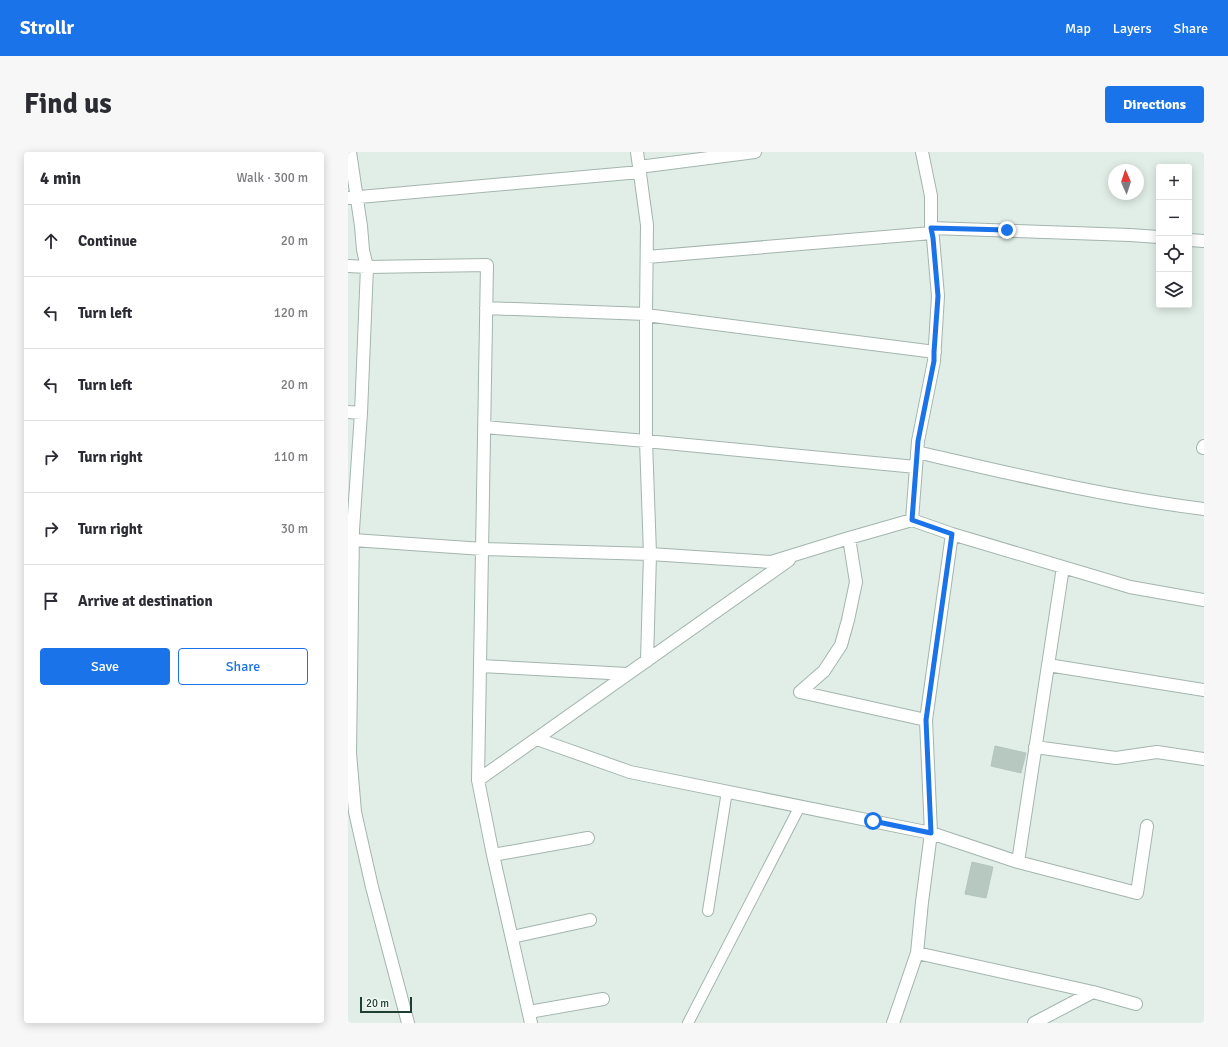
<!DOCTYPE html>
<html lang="en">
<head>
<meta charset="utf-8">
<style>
  body { margin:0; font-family:Signika,sans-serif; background:#f7f7f7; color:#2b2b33 }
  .controls { position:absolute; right:12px; top:12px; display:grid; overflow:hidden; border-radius:4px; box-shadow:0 2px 10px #0003 }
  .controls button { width:36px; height:36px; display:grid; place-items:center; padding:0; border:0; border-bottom:1px solid #e1e1e2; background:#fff; color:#2b2b33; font:20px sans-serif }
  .compass { position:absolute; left:760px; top:12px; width:36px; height:36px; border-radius:50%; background:#fff; box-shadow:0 2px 10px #0003; rotate:357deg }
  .scale { position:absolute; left:12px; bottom:10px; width:52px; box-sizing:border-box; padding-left:4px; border:2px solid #203f34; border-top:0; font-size:11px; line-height:14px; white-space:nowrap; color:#203f34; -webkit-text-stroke:3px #f2f9f5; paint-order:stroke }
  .stop { position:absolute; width:12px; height:12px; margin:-9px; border:3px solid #1a73e8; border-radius:50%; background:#fff }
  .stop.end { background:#1a73e8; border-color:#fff; box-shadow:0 1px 4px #0008 }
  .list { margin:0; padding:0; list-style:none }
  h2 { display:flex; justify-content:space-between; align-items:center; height:52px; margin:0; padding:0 16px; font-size:17px }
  h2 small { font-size:13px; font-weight:400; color:#7c7c81 }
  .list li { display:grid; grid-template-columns:26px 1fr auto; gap:12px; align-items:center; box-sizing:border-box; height:72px; padding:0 16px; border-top:1px solid #e1e1e2 }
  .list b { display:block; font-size:15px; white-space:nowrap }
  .list em { font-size:13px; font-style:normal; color:#7c7c81 }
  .actions { display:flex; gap:8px; padding:12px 16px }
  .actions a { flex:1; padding:9px 0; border:1px solid #1a73e8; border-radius:4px; text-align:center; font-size:14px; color:#1a73e8 }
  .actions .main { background:#1a73e8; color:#fff }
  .icon { flex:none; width:22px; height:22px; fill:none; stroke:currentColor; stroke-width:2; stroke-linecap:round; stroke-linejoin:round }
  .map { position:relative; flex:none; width:856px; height:871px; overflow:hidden; border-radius:4px }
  header { display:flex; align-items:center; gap:24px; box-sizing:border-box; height:56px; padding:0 20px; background:#1a73e8; color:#fff }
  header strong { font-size:19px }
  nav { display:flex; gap:22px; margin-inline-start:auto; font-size:14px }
  .intro { display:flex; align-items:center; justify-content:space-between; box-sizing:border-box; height:96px; padding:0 24px }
  h1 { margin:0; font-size:28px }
  .button { padding:10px 18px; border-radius:4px; background:#1a73e8; color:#fff; font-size:14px; font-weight:700 }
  main { display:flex; gap:24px; padding:0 24px }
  aside { flex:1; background:#fff; border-radius:4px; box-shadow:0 2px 10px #0003 }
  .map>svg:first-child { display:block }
  .building { fill:#b6c8c0; stroke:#b3c7bd }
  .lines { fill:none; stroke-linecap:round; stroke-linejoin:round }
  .lane-casing { stroke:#a3b5ae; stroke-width:12 }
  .street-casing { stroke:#a3b5ae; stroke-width:14 }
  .lane { stroke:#fff; stroke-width:10 }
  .street { stroke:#fff; stroke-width:12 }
  .route { stroke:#1a73e8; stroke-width:5 }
</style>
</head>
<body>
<header>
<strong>Strollr</strong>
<nav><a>Map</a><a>Layers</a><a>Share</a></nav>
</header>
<div class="intro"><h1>Find us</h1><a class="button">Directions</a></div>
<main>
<aside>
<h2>4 min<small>Walk · 300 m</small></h2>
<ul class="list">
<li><svg class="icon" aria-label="ahead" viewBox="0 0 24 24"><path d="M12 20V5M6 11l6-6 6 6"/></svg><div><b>Continue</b></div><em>20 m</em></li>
<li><svg class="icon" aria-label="left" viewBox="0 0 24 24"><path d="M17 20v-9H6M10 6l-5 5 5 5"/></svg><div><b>Turn left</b></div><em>120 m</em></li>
<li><svg class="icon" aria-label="left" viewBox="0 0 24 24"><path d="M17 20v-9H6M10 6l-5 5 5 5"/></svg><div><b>Turn left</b></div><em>20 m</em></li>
<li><svg class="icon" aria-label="right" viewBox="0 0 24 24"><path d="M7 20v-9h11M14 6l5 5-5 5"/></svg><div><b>Turn right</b></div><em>110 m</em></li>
<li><svg class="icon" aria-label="right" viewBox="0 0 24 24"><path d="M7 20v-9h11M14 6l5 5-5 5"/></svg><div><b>Turn right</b></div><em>30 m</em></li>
<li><svg class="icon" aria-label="arrive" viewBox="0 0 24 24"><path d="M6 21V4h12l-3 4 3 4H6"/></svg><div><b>Arrive at destination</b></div></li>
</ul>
<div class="actions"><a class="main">Save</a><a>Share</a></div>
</aside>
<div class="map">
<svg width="856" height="871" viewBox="0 0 856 871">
  <rect width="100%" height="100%" fill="#e1ede7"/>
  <!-- building -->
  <path class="building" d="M647,594L678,601L673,621L643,614Z
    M624,710L645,715L638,746L617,742Z"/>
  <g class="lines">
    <defs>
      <path id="lane" d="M360,759L379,639
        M340,871L452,654"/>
      <path id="street" d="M2,0L13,74L15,98L19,115L13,261L5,378L2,601L7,660L24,735L60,871
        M289,0L299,73L298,162V289L302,402L299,509
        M574,0L583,44V76L585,86L590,144L586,209L570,289L564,368L604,382L782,435L856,448
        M291,15L407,0
        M0,46L292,20
        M583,76L782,83L811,85
        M841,88L856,89
        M299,105L584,81
        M0,114L19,115L139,113L130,628L145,703L183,871
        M138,156L298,162
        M298,163L587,200
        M0,260L13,261
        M137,275L298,289L568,315
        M855,296L856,294
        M569,300C664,322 759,345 856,357
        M5,388L135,397L302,402L423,410L501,386L564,368
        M700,513L856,538
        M133,514L280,522
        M452,540L476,519L493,493L500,468L508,430L501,386
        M452,540L578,568
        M189,587L282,620L583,681L670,710L789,741L799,674
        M687,595L768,606L809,600L856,607
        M130,628L441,408
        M145,703L240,686
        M670,710L715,415
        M164,785L242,768
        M569,801L745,840L788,852
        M181,860L255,847
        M545,871L569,801L574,750L583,681L578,568L604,382
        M686,871L745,840"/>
    </defs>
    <!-- lane casing -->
    <use href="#lane" class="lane-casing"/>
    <!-- street casing -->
    <use href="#street" class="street-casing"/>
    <!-- lane -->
    <use href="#lane" class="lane"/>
    <!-- street -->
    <use href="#street" class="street"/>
  </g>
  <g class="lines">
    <!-- route -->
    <path class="route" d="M525,669L583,681L578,568L604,382L564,368L570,289L586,209V200L590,144L585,86L583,76L659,78"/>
  </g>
</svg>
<div class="controls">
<button>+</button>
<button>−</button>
<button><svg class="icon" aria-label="locate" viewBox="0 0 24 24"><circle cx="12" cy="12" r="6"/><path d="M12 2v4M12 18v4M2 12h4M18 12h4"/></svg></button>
<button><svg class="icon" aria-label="layers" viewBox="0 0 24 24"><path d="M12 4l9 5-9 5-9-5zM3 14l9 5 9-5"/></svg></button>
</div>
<svg class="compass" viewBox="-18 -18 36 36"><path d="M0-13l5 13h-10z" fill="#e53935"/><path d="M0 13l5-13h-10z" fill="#7c7c81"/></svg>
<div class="scale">20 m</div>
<div class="stop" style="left:525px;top:669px"></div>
<div class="stop end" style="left:659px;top:78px"></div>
</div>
</main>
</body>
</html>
